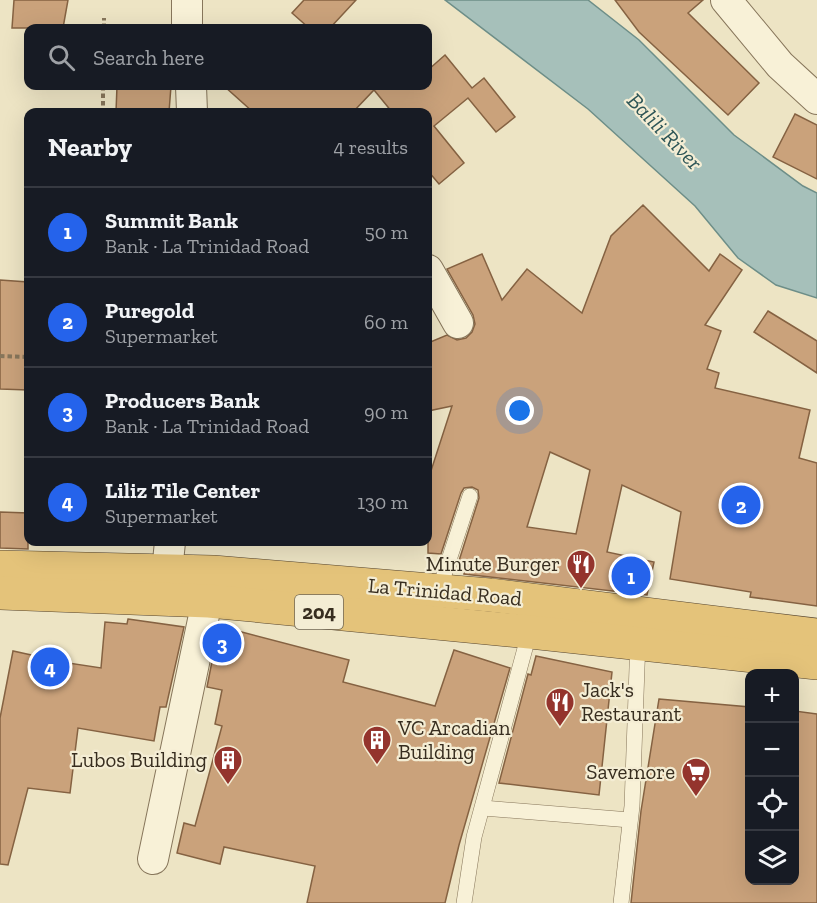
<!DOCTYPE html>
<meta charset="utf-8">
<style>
:root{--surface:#171b24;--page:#242831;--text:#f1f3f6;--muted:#9ea1a6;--line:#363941;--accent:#2563eb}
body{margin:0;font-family:"Zilla Slab",serif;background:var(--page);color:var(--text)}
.controls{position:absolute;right:18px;bottom:18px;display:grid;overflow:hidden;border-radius:12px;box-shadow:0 6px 24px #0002}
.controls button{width:54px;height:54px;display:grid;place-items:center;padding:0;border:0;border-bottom:2px solid var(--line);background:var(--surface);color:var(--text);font:30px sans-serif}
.you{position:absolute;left:520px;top:411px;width:21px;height:21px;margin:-15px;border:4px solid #fff;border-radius:50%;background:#1a73e8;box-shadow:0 0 0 9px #1a73e833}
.badge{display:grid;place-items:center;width:39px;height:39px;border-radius:50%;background:var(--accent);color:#fff;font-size:20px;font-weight:700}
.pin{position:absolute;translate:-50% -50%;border:3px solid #fff;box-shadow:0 2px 6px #0006}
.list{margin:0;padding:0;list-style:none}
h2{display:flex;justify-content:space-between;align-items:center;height:78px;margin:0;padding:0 24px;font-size:26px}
h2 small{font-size:20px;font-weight:400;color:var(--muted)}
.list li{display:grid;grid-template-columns:39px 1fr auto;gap:18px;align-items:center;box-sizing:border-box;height:90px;padding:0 24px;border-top:2px solid var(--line)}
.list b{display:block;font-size:22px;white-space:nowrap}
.list p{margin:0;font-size:20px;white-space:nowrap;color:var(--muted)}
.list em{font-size:20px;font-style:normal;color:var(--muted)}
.icon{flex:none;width:33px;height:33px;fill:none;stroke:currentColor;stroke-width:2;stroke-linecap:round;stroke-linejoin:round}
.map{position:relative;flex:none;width:817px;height:903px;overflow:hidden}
.search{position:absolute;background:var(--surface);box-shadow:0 6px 24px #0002;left:24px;top:24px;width:408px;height:66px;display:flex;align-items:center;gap:15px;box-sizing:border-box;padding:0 21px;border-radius:12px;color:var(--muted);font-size:22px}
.panel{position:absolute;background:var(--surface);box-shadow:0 6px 24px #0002;left:24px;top:108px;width:408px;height:438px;border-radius:12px}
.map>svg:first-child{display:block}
</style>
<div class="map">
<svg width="817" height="903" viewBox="0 0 817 903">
<rect width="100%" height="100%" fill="#ede4c4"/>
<polygon fill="#a6c0ba" stroke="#6d8e88" stroke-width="1.5" points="445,0 588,0 639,40 734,135 803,186 817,193 817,298 776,285 738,258 695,206 588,109"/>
<g fill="#caa27b" stroke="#856242" stroke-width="1.5" fill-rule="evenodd">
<polygon points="14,0 68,0 63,28 12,28"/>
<polygon points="304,0 356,0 330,28 309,28 292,13"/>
<polygon points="615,0 703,0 688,13 759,83 728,115 639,32"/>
<polygon points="445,55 472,88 484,78 515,117 496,132 468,98 434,126 464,163 439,184 428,171 428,112 392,112 374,90 353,112 253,112 224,86 428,86 428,70"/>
<polygon points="117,86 171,86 169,112 116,112"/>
<polygon points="795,114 817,125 817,179 773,157"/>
<path d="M643,205l66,66 11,-17 22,16 -37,55 16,6 -14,38 12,4 -4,15 95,22 -11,48 18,5v143l-67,-9 1,-5 -81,-13 11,-67 -59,-27 -15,67 47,10 -7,33 -183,-21 1,-5 -8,-2 22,-69 -1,-8 -6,-3 -8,1 -3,5 -20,61 -13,-1v-73l24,-74 -24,5v-68l19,-8 10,5 9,-2 6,-6 3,-8 -2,-9 -26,-46 35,-15 20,46 25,-31 55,44 29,-77zM550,452l40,18 -14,64 -49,-7z"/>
<polygon points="0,280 28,282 28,390 0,389"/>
<polygon points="768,311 817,341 817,373 754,332"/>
<polygon points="0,512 28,513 28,549 0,548"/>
<polygon points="128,619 184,627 166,707 160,707 154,741 78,728 70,793 28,788 8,865 0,864 0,718 13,651 36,656 35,658 101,668 105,622 127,624"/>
<polygon points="219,626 349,660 343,682 435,706 454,650 510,668 459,845 445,903 307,903 315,866 224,847 220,864 177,853 184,823 195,826 222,726 215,724 222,690 207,687"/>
<polygon points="536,656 612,672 599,795 499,783 528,674 531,675"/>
<polygon points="659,699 750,707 750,880 795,880 795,711 817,714 817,903 631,903 641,811"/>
</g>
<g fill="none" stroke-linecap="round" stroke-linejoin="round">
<g stroke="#87765b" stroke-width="16">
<g id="service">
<polyline points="438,593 470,496"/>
<polyline points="483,808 630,820"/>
<polyline points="464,903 474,837 530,630"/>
<polyline points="621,903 632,806 638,640"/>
</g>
</g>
<g stroke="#87765b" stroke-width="32">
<g id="minor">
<polyline points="187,0 187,28"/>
<polyline points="726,0 780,65 817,99"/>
<polyline points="191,86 192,112"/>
<polyline points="428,270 458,323"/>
<polyline points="167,571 170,542"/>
<polyline points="153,859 212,577"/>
</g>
</g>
<g stroke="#55442f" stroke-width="34">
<g id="trunk">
<polyline points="0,567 213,572 490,595 817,635"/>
<polyline points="0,593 209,601 530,632 817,663"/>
</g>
</g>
<g stroke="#87765b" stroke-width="4" stroke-dasharray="4.5 3" stroke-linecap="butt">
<polyline points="104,28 104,18"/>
<polyline points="103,86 103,112"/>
<polyline points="0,356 28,357"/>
</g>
<use href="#service" stroke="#f8f1d7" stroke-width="15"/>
<use href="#minor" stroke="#f8f1d7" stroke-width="30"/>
<use href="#trunk" stroke="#e4c37a" stroke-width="33"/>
</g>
<defs>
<g id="restaurant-pin" transform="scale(1.5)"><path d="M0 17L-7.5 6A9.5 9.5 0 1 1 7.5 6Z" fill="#94342d" stroke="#f4edd4"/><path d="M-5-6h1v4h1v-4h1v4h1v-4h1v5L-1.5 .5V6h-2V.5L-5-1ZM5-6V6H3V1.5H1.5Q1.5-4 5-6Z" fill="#fff"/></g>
<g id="building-pin" transform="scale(1.5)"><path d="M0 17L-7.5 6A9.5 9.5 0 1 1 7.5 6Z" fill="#94342d" stroke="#f4edd4"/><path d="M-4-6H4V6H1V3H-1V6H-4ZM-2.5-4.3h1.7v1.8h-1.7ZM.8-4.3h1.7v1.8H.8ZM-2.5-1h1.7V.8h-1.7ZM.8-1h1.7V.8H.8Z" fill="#fff"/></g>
<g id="supermarket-pin" transform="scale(1.5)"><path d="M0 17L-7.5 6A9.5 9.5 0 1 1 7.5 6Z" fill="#94342d" stroke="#f4edd4"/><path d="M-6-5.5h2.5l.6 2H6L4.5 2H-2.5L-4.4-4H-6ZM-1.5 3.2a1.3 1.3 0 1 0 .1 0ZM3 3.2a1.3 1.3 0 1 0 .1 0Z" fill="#fff"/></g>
</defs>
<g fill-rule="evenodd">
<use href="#restaurant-pin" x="581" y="564"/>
<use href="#restaurant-pin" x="560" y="702"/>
<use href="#building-pin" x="377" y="740"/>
<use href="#building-pin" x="228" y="760"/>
<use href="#supermarket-pin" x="696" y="772"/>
</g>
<g text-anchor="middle" stroke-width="4.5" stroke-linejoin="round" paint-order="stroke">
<rect fill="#f4edd4" stroke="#706755" stroke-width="1.5" x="295" y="595" width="48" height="34" rx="4.5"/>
<g font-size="20" font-weight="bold" fill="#372d1f">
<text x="319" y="619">204</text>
</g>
<g font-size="21" fill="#372d1f" stroke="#f4edd4" text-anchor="end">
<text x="560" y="571">Minute Burger</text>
<text x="581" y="697" text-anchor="start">Jack's<tspan x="581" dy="24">Restaurant</tspan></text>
<text x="398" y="735" text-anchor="start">VC Arcadian<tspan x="398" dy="24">Building</tspan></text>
<text x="207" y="767">Lubos Building</text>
<text x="675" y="779">Savemore</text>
</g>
<g font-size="21" fill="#372d1f" stroke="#f4edd4">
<text transform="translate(445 592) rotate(5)" y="7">La Trinidad Road</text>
</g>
<g font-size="22" font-style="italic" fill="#2e5657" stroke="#f4edd4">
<text transform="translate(665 131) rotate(46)" y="8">Balili River</text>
</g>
</g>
</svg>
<div class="controls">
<button>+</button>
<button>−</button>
<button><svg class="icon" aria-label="locate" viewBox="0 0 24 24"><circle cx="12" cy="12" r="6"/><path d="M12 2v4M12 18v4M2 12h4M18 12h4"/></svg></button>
<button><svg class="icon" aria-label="layers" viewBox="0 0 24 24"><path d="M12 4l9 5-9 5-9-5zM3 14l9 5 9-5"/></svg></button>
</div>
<div class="you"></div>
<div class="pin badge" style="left:631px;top:576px">1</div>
<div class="pin badge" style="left:741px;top:505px">2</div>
<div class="pin badge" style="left:222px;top:643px">3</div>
<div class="pin badge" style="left:50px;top:667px">4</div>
<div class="search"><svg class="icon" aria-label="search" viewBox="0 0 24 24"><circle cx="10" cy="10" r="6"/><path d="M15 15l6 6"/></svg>Search here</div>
<section class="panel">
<h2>Nearby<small>4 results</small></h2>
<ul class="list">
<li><span class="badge">1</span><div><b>Summit Bank</b><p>Bank · La Trinidad Road</p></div><em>50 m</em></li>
<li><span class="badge">2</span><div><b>Puregold</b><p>Supermarket</p></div><em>60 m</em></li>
<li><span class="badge">3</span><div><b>Producers Bank</b><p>Bank · La Trinidad Road</p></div><em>90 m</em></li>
<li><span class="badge">4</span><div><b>Liliz Tile Center</b><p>Supermarket</p></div><em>130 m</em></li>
</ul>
</section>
</div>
